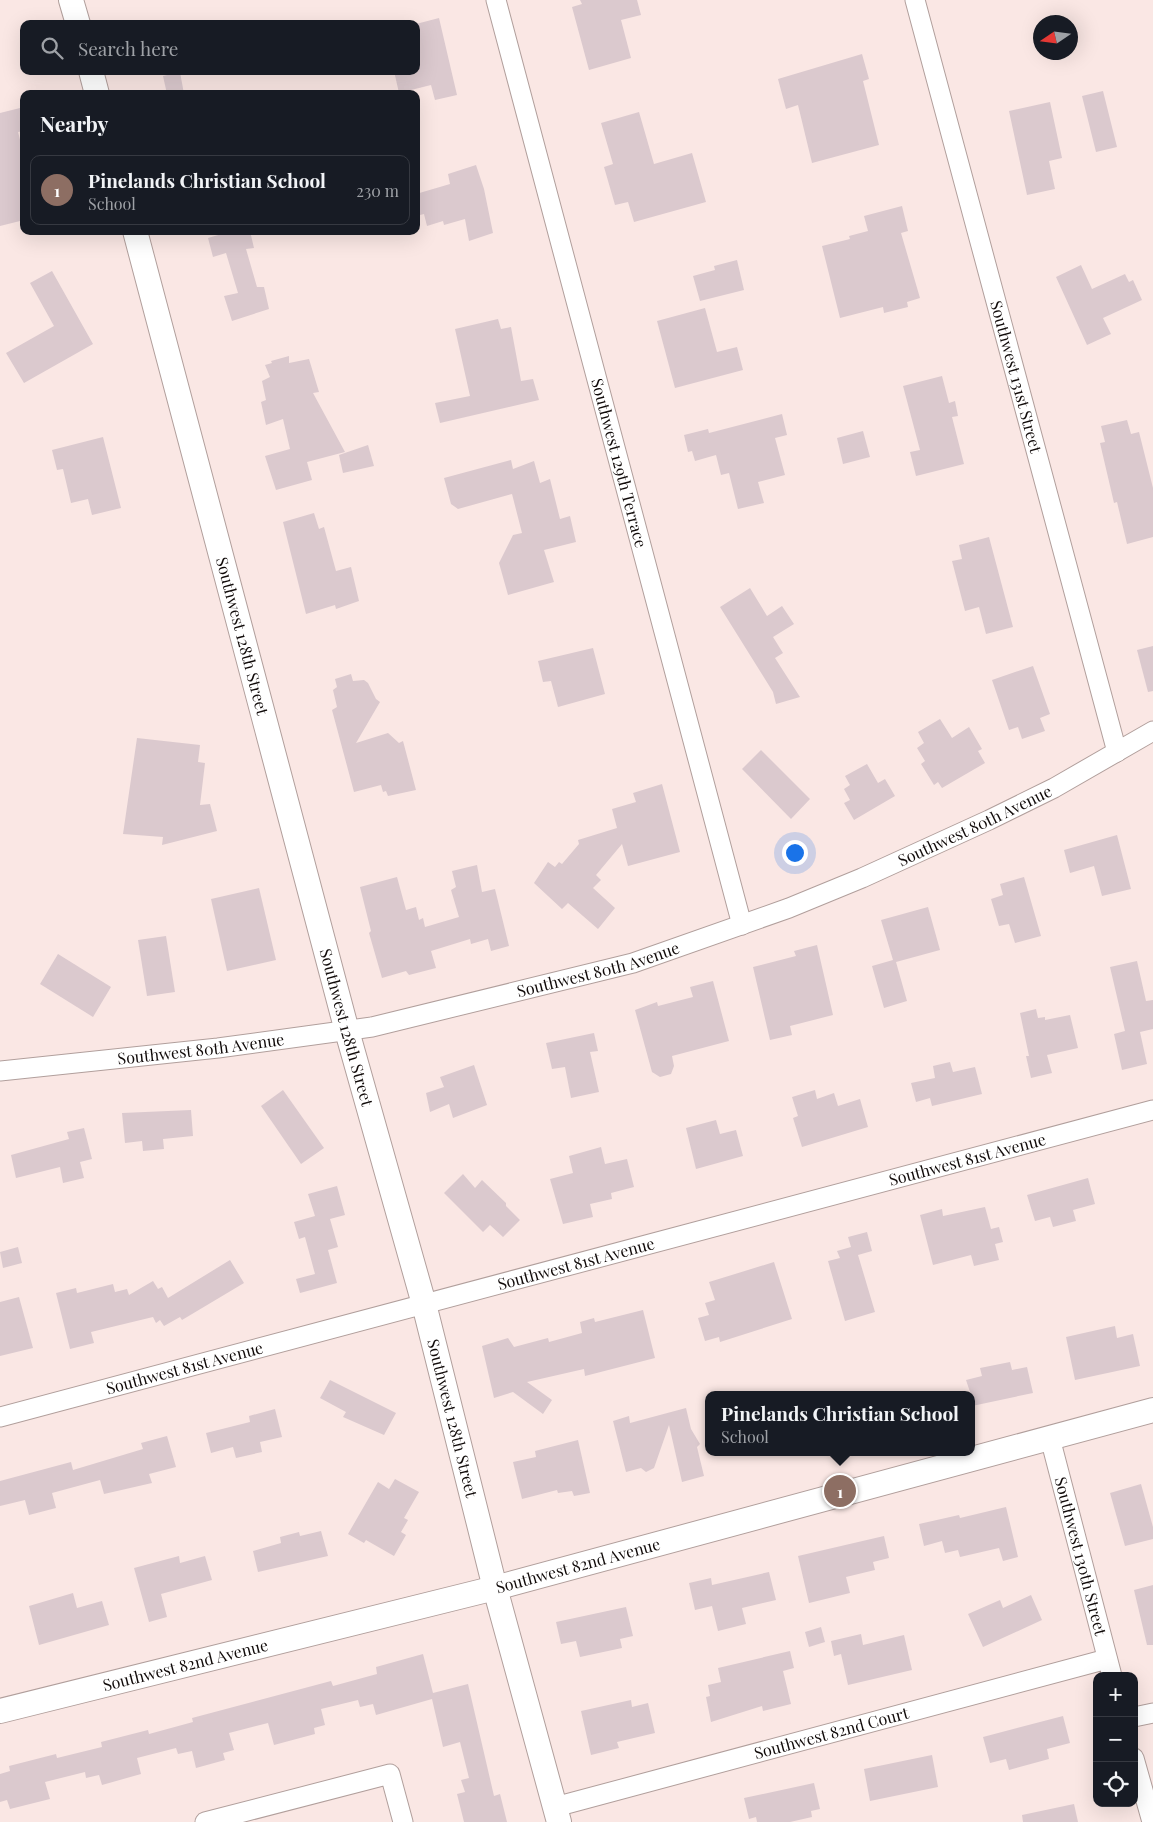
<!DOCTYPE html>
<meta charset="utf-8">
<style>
:root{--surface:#171b24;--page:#242831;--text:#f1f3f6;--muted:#9ea1a6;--line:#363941;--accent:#ea580c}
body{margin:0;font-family:"Playfair Display",serif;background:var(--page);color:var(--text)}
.controls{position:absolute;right:15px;bottom:15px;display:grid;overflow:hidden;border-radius:10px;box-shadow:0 5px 20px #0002}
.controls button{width:45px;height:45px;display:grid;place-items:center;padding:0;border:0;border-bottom:1px solid var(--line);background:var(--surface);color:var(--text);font:25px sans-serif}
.compass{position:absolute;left:1033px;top:15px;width:45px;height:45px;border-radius:50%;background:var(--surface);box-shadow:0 5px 20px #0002;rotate:257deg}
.you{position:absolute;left:794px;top:852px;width:18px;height:18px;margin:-12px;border:4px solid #fff;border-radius:50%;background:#1a73e8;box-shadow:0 0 0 8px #1a73e833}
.badge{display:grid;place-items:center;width:32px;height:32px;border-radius:50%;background:var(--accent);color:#fff;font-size:16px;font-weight:700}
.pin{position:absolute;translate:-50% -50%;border:2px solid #fff;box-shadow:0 1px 5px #0006}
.popup{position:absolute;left:705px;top:1391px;width:270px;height:65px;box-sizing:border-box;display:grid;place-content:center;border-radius:10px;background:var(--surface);filter:drop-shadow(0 1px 4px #0005);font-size:16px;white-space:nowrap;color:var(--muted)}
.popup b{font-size:19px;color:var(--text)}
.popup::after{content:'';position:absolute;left:50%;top:100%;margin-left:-10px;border:10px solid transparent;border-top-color:var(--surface)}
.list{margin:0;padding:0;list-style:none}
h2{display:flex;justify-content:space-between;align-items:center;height:65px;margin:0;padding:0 20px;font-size:21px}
h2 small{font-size:16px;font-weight:400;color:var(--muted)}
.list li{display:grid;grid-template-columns:32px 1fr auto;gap:15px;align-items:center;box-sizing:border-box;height:70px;margin:0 10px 10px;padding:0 10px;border:1px solid var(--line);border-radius:10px}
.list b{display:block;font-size:19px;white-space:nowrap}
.list p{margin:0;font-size:16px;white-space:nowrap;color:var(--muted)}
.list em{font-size:16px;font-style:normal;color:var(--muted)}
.icon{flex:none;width:28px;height:28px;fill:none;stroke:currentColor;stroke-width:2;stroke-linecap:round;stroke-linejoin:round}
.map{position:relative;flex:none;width:1153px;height:1822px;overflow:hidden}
.search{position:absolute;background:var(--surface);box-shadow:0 5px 20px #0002;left:20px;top:20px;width:400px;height:55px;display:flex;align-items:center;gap:12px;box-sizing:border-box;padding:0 18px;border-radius:10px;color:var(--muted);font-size:19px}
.panel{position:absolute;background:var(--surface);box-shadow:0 5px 20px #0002;left:20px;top:90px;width:400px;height:145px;border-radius:10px}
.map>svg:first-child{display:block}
</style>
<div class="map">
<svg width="1153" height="1822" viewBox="0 0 1153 1822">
<rect width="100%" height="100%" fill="#fae7e4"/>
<g fill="#dbc9ce">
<polygon points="580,0 637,0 641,15 621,20 631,58 589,70 572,7 582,4"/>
<polygon points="439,18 457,95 435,100 431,85 399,93 394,71 416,71 416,24"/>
<polygon points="862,54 869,79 863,81 879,145 812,163 798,105 786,109 778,79"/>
<polygon points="180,72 184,94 167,94 163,76"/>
<polygon points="1103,91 1117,147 1096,152 1082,96"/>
<polygon points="1050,102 1062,158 1049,161 1055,189 1027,195 1009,111"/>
<polygon points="20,108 24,123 24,131 18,132 24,155 24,198 20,199 24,220 0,226 0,113"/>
<polygon points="639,112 654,164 692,153 706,202 634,222 628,202 615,205 604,167 613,164 601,123"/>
<polygon points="476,165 484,189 493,233 469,241 465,219 444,225 443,221 427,226 424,214 416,216 416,194 450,184 448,174"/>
<polygon points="902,206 908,231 901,233 920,298 907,302 908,307 884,313 883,307 840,318 822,246 850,239 849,236 868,231 864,216"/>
<polygon points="232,231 250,231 254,248 246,249 257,287 264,287 269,309 232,321 224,296 238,293 226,253 213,257 208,238"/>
<polygon points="737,260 744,290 700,301 693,276 715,270 714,266"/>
<polygon points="1081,265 1092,289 1125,274 1129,282 1133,280 1142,300 1103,318 1111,334 1087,345 1056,277"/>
<polygon points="52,271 93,344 24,383 6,353 54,326 30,283"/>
<polygon points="705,308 717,352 737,347 743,370 675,388 657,321"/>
<polygon points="498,319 501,329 511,327 521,381 533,379 539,400 440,423 435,403 470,396 455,329"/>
<polygon points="289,356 289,363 309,359 319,392 313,393 345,452 307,462 312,480 276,490 265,456 290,449 283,419 266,425 261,402 266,400 262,381 270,377 265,365 272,363 271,361"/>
<polygon points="942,376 949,403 955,401 958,416 952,417 964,464 916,476 910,452 920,450 903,386"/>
<polygon points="782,414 787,435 775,438 785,475 758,482 764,503 738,509 729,473 721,475 716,455 695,461 692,451 688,452 684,435 708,429 709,433"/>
<polygon points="1127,420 1131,434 1139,432 1153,488 1153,537 1127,544 1117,502 1114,503 1100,443 1105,442 1101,426"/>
<polygon points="863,431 870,457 843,464 837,438"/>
<polygon points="103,437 121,508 92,515 88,499 71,503 63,469 57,470 52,450"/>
<polygon points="368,445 374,466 343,473 339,455"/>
<polygon points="511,460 513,469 534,461 540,483 550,479 560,519 570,516 576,542 544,550 554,582 508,595 499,563 513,535 522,533 512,494 458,509 451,504 444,478"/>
<polygon points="314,513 319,529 324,527 336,571 351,567 359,601 336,609 335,605 306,614 283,522"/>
<polygon points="989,537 1013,627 986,634 979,607 965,611 952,561 962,559 959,545"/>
<polygon points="750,588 767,616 782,606 794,624 773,637 783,653 775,658 800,697 776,704 773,692 720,607"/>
<polygon points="1153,646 1153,691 1148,692 1137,650"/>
<polygon points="593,648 605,694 558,707 551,681 543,682 538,661"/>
<polygon points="1033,666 1050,714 1040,718 1045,731 1022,739 1018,727 1009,730 992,680"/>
<polygon points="351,674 353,681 364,680 368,683 376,699 380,702 356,743 388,733 399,743 403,741 416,790 388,796 386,791 383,792 381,785 354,792 332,710 337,707 333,690 337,687 335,679"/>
<polygon points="940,719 952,738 969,727 982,749 978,751 985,763 942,788 938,782 934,785 921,764 925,761 917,748 924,743 918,732"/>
<polygon points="137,738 200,745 198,762 205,763 200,805 210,804 217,831 162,845 163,837 123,834"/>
<polygon points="761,750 810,799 791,819 742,769"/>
<polygon points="867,764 878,783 885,779 895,796 854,820 844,803 850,800 844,789 850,785 845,776"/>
<polygon points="662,784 680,852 628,866 622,844 596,875 601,880 593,888 615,908 598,929 568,903 562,909 534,883 548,862 555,867 559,862 562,864 579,844 578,840 617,828 612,809 636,802 633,793"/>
<polygon points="1117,835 1131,889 1102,896 1094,866 1070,873 1064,850"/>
<polygon points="477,865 482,892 495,889 509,946 491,951 488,939 471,944 470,939 431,951 436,968 409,975 406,971 382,978 369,933 371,931 360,887 397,877 406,910 416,907 419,920 423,918 425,927 459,917 451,890 456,887 452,871"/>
<polygon points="1024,877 1041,936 1015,943 1009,924 999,926 991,899 1003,895 1000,884"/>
<polygon points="259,888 276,960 227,971 211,899"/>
<polygon points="928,907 940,950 896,962 907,1001 884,1008 872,966 893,960 881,920"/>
<polygon points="166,936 175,992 147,996 138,940"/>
<polygon points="817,945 833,1015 790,1026 792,1035 770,1040 753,967 796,956 794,951"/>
<polygon points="58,954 111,987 93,1017 40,984"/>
<polygon points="1137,961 1146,1001 1153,1000 1153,1029 1140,1032 1147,1064 1122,1070 1114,1034 1125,1031 1110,967"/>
<polygon points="713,981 729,1041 672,1056 674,1066 671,1074 660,1077 652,1072 635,1010 657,1002 658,1006 693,997 690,987"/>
<polygon points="1036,1009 1038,1018 1045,1017 1045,1020 1070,1015 1078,1048 1047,1055 1052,1073 1031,1078 1026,1056 1029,1056 1020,1013"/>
<polygon points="594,1033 598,1051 590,1052 599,1092 571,1098 565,1067 552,1069 546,1043"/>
<polygon points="950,1062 953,1072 975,1067 982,1094 932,1106 930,1098 916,1102 911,1083 935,1078 933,1066"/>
<polygon points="474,1065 487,1105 453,1118 449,1104 430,1112 426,1093 444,1087 440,1077"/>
<polygon points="283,1090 324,1148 301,1164 261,1106"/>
<polygon points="815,1090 817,1099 834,1093 838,1106 860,1099 868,1127 802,1147 793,1118 798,1116 792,1097"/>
<polygon points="191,1110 193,1136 163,1139 164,1149 143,1151 142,1141 125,1143 122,1113"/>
<polygon points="716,1120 720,1134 736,1130 743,1156 696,1169 686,1128"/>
<polygon points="84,1128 92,1159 80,1162 84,1178 63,1183 60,1167 16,1178 11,1155 69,1139 67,1132"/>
<polygon points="601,1147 605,1164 627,1159 634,1187 611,1193 612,1199 590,1204 593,1217 563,1224 550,1179 573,1173 569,1156"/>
<polygon points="463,1174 475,1188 482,1180 506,1203 506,1206 520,1220 503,1237 490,1225 483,1232 444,1193"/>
<polygon points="1088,1178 1095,1204 1073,1210 1076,1221 1053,1227 1050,1217 1035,1221 1027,1195"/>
<polygon points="337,1186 345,1215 330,1219 338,1247 328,1250 337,1283 300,1293 296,1279 315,1274 305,1237 299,1239 294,1222 315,1216 308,1194"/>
<polygon points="985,1207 991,1229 999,1227 1003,1242 995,1244 999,1260 974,1266 971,1255 933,1265 920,1215 942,1209 943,1216"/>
<polygon points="867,1232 872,1251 858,1255 875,1312 845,1321 828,1261 840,1258 837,1251 851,1247 848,1237"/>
<polygon points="18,1247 22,1263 3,1268 0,1252"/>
<polygon points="230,1260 244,1283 182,1320 180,1317 164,1326 160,1320 156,1323 153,1317 91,1332 94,1343 70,1349 56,1293 76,1288 77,1293 113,1284 115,1292 127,1289 129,1295 153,1281 158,1289 162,1287 168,1298"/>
<polygon points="774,1262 792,1319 720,1342 719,1337 705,1341 698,1318 709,1315 705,1303 715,1300 709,1282"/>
<polygon points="19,1297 33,1348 0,1356 0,1302"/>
<polygon points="643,1310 655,1358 585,1376 584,1369 527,1382 552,1400 543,1414 513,1392 494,1398 482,1346 508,1338 514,1347 548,1338 549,1342 582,1333 580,1322 594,1318 595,1322"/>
<polygon points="1115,1326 1117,1338 1133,1334 1140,1366 1075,1380 1066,1337"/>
<polygon points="1010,1362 1012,1370 1027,1367 1033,1393 972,1406 971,1395 966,1380 982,1376 980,1368"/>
<polygon points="330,1380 396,1413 384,1435 343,1417 346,1412 320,1398"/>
<polygon points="686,1408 691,1429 700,1444 697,1447 704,1476 682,1482 669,1425 654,1468 646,1472 641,1468 626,1472 613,1421 629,1416 630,1423"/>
<polygon points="275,1409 282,1437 260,1442 262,1452 236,1458 233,1447 211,1453 206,1433 250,1422 249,1416"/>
<polygon points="167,1436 176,1467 149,1474 152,1483 104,1494 100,1480 52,1493 56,1508 29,1515 25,1500 0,1506 0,1481 71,1462 73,1470 143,1449 141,1443"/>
<polygon points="578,1440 590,1493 574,1496 572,1491 558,1493 557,1490 522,1499 513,1462 536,1457 535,1451"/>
<polygon points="395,1479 419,1492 404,1518 408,1520 401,1532 406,1535 394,1556 366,1540 364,1543 348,1534 378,1482 389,1489"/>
<polygon points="1141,1484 1153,1527 1153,1539 1125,1546 1110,1493"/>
<polygon points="1006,1507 1018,1557 1003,1561 999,1548 960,1557 958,1550 945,1553 942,1541 924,1546 919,1524 959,1515 960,1518"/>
<polygon points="321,1531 328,1556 258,1572 253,1551 281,1543 280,1537 299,1532 300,1536"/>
<polygon points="884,1536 889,1558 873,1562 875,1570 846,1577 850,1593 809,1603 798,1556"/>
<polygon points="179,1556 180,1563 205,1556 212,1580 161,1594 167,1617 149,1622 134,1568"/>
<polygon points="769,1572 776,1600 742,1608 746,1624 718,1631 712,1606 695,1610 689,1583 711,1578 712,1585"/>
<polygon points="1153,1585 1153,1645 1147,1645 1134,1590"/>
<polygon points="73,1593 77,1608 102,1601 109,1625 39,1645 29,1606"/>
<polygon points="1031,1595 1042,1620 983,1647 968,1614 1000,1600 1003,1608"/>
<polygon points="626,1607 633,1636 620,1639 622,1648 580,1657 576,1641 561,1644 556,1622"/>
<polygon points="821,1627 825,1642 809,1647 805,1632"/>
<polygon points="861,1634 863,1645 904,1635 912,1670 848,1685 841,1654 834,1656 831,1641"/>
<polygon points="790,1651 794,1668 783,1671 791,1704 763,1711 762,1706 711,1722 706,1697 710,1696 708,1685 721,1682 718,1668"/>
<polygon points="423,1654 433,1693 468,1684 494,1796 500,1794 507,1822 464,1822 457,1794 465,1792 461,1780 469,1778 460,1742 443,1747 432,1699 376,1715 373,1704 360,1707 358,1700 321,1709 325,1725 314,1728 315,1734 274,1745 268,1723 229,1733 234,1750 223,1753 225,1760 196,1768 192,1751 178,1754 176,1748 137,1758 141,1774 102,1785 99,1775 86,1778 85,1772 45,1782 50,1799 10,1809 7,1800 0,1802 0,1774 10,1771 9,1766 56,1754 57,1758 102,1747 101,1742 148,1730 149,1734 193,1722 192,1718 331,1681 333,1686 377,1674 376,1667"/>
<polygon points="631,1700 632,1707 648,1703 655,1733 617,1742 619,1748 591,1755 581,1711"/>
<polygon points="1063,1716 1070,1743 1047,1749 1049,1759 1009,1770 1006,1759 990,1763 983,1737"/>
<polygon points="932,1755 938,1787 870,1801 864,1769"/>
<polygon points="814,1783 820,1809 811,1811 812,1817 790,1822 757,1822 756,1817 749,1819 744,1798"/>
<polygon points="1074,1804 1078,1822 1023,1822 1022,1815"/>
</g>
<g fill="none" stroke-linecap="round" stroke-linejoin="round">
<g stroke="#b19f9c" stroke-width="21">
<g id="minor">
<path id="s1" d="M496,0l246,925"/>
<path id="s2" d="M915,0l202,752"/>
<path id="s3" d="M0,1071l218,-23 154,-21 261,-64 156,-55 73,-30 127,-58 65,-32 99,-57"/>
<path id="s4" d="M0,1417l1153,-307"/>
<path id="s5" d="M1050,1438l62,238"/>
<polyline points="1134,1717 1153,1713"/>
<polyline points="1134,1758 1152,1822"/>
<path id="s6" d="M555,1807l552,-148"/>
<polyline points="205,1822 390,1774 403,1822"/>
</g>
</g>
<g stroke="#b19f9c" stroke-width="26">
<g id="tertiary">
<polyline points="71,0 78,24"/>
<polyline points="91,71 97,94"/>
<path id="s7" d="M135,231l212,800 77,273 71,284 64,234"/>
<path id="s8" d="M0,1711l495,-123 658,-178"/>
</g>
</g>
<use href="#minor" stroke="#fff" stroke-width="19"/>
<use href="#tertiary" stroke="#fff" stroke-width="24"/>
</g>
<g text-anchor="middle" stroke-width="4" stroke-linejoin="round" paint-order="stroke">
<g font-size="16" fill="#100a09" stroke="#fff">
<text dy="6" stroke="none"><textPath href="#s2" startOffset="390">Southwest 131st Street</textPath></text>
<text dy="6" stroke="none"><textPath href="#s1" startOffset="479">Southwest 129th Terrace</textPath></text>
<text dy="6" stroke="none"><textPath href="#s7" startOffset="419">Southwest 128th Street</textPath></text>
<text dy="6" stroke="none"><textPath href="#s3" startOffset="1012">Southwest 80th Avenue</textPath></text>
<text dy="6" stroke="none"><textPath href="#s3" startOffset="608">Southwest 80th Avenue</textPath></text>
<text dy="6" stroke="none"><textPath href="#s7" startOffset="824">Southwest 128th Street</textPath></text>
<text dy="6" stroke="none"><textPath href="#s3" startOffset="202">Southwest 80th Avenue</textPath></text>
<text dy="6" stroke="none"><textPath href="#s4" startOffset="1001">Southwest 81st Avenue</textPath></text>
<text dy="6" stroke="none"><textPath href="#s4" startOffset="596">Southwest 81st Avenue</textPath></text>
<text dy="6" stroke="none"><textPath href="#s4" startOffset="191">Southwest 81st Avenue</textPath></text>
<text dy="6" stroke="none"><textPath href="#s7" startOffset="1229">Southwest 128th Street</textPath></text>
<text dy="6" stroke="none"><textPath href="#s5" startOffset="122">Southwest 130th Street</textPath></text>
<text dy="6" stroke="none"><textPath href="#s8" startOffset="596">Southwest 82nd Avenue</textPath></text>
<text dy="6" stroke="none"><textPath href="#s8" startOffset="191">Southwest 82nd Avenue</textPath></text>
<text dy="6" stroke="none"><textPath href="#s6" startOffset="286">Southwest 82nd Court</textPath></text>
</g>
</g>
</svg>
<div class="controls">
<button>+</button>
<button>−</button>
<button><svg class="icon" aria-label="locate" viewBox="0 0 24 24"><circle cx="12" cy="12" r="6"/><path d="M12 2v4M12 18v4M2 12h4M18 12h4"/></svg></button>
</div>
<svg class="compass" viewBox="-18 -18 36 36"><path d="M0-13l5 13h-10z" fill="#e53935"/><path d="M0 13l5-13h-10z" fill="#9ea1a6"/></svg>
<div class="you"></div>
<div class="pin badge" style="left:840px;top:1491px;background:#8d6e63">1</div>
<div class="popup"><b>Pinelands Christian School</b>School</div>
<div class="search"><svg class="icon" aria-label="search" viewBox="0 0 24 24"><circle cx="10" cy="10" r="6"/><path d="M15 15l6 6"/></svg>Search here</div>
<section class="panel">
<h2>Nearby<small></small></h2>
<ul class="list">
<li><span class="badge" style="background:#8d6e63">1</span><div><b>Pinelands Christian School</b><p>School</p></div><em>230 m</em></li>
</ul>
</section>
</div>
